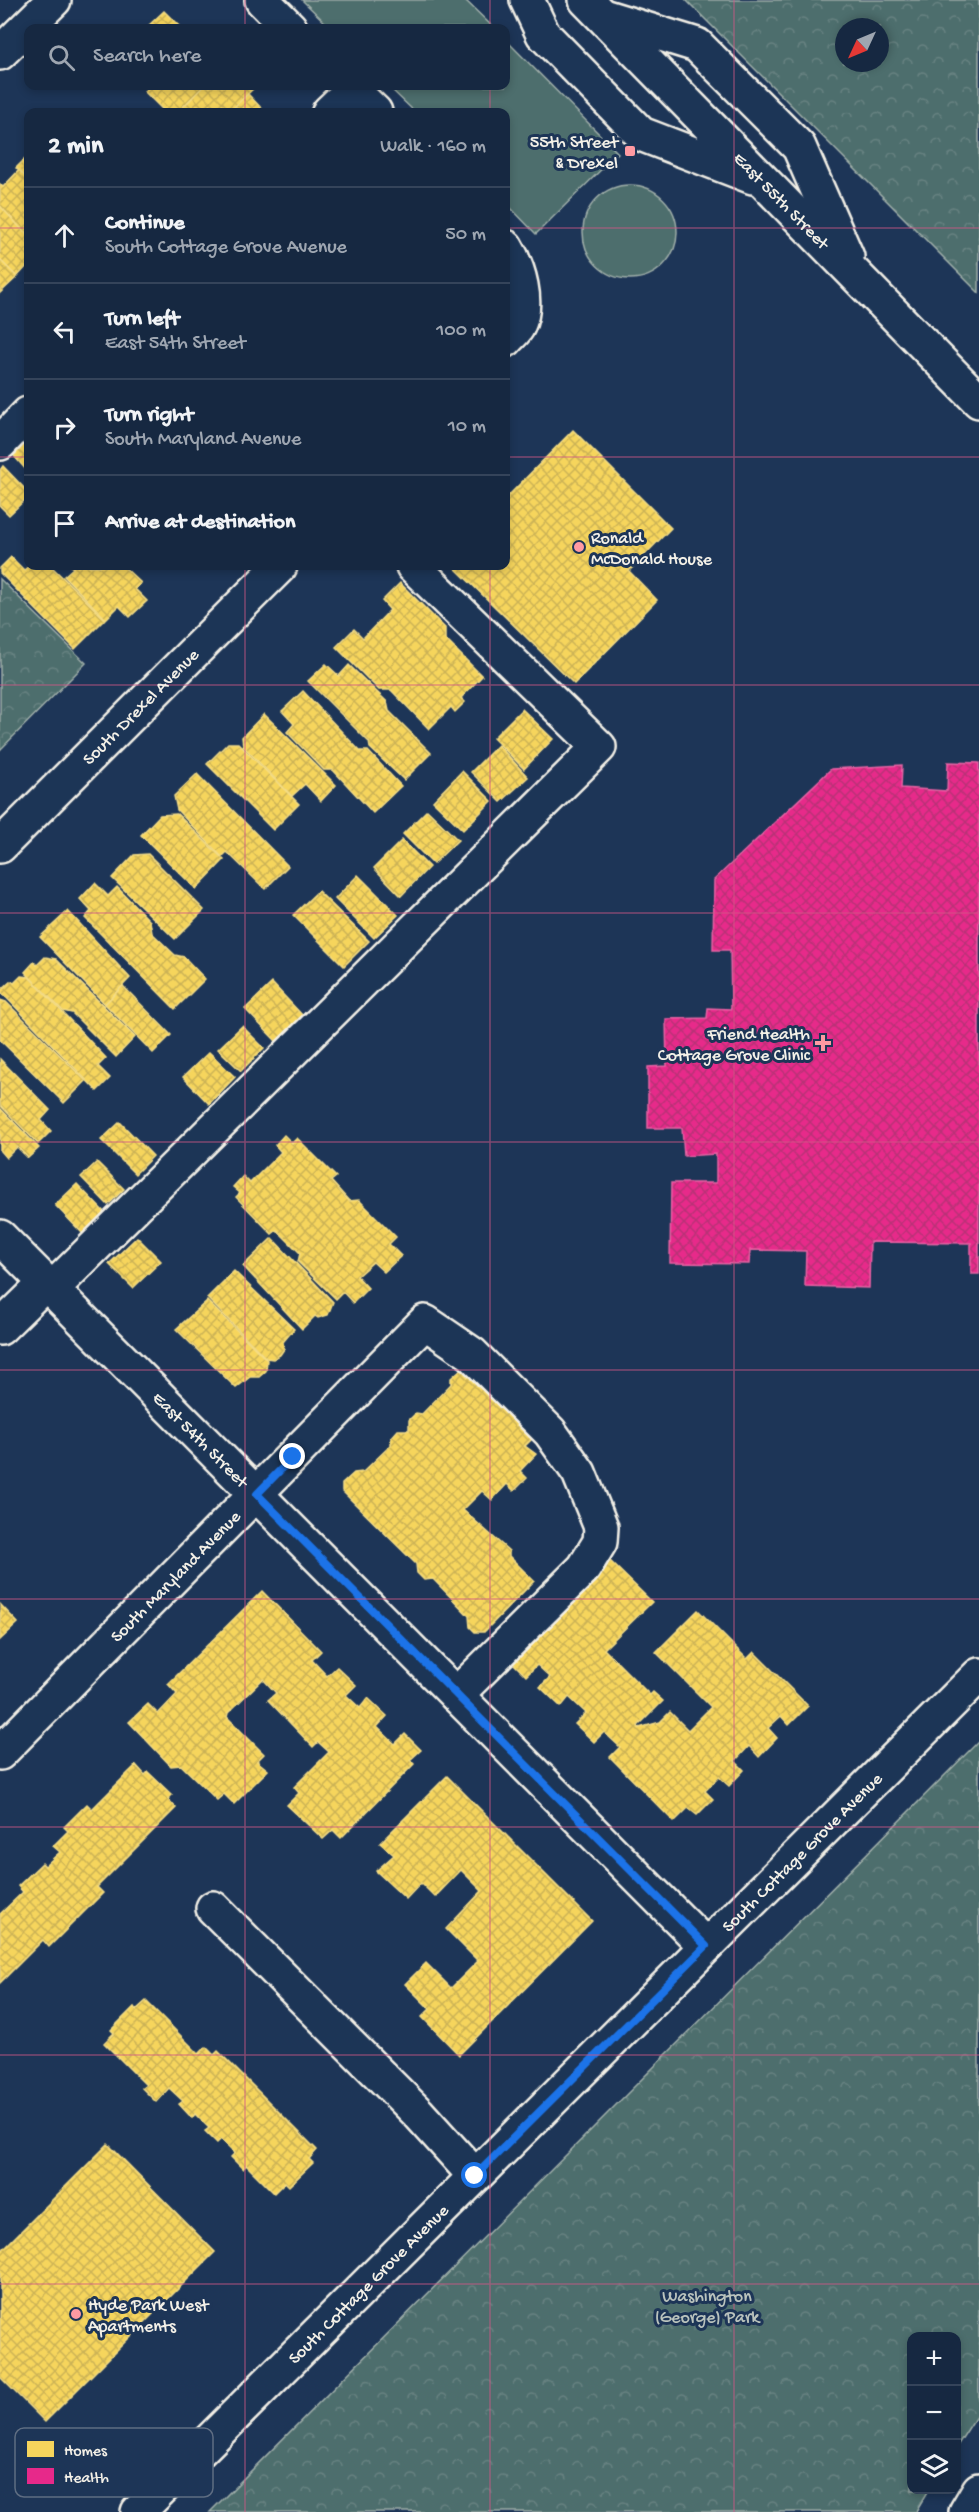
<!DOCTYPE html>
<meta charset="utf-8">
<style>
:root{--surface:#162841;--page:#23344c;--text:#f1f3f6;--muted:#9ea6b1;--line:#35445a}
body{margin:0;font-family:"Gochi Hand",sans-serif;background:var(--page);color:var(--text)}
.controls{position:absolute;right:18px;bottom:18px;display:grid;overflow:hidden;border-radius:12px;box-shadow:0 3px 9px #0003}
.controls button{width:54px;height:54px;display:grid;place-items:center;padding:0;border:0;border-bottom:2px solid var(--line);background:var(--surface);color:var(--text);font:30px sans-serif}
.compass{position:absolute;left:835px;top:18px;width:54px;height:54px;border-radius:50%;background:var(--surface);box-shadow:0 3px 9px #0003;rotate:226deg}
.stop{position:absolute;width:18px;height:18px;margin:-14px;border:4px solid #1a73e8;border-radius:50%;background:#fff}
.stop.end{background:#1a73e8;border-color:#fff;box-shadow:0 2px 6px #0008}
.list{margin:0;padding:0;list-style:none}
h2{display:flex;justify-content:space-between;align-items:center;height:78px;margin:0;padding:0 24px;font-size:26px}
h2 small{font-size:20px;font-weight:400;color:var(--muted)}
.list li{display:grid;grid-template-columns:39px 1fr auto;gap:18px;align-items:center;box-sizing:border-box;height:96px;padding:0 24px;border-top:2px solid var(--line)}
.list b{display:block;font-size:22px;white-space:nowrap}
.list p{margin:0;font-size:20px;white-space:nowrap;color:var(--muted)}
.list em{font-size:20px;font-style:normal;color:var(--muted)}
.icon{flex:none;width:33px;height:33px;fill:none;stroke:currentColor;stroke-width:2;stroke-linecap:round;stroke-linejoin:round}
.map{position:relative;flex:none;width:979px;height:2512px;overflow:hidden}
.search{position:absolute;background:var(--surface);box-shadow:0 3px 9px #0003;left:24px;top:24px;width:486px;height:66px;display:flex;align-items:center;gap:15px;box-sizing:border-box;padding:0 21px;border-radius:12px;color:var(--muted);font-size:22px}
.panel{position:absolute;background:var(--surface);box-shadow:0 3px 9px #0003;left:24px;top:108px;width:486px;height:462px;border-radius:12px}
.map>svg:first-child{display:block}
</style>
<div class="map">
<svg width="979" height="2512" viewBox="0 0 979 2512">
<defs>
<pattern id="park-crowns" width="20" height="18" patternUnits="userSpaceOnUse" patternTransform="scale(1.5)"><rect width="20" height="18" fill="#4e6e6d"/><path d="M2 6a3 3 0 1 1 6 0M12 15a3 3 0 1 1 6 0" fill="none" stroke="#688382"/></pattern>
<pattern id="homes-cross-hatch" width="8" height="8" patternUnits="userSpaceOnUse" patternTransform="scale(1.5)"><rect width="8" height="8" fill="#f6d55c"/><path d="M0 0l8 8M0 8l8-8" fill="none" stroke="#cbb256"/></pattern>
<pattern id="health-cross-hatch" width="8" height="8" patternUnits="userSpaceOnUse" patternTransform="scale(1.5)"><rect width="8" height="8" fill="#e7298a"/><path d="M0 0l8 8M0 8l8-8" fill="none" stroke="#b83276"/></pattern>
</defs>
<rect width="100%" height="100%" fill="#1d3557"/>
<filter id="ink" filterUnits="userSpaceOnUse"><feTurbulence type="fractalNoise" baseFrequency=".0167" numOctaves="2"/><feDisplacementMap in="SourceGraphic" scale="12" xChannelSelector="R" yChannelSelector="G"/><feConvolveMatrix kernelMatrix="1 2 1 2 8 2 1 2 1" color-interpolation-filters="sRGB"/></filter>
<g filter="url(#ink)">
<g fill="#4e6e6d" stroke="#a1b0aa" stroke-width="1.5">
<polygon points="302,0 465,0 494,28 331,28"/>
<polygon points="506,40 618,153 536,234 506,203 506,112 415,112 388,86 506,86"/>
<circle cx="630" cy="232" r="47"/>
</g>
<g fill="url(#park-crowns)" stroke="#a1b0aa" stroke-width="1.5" fill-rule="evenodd">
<path d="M686,0h293v293zM844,27h36v36h-36z"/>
<polygon points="0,579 86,663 0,750"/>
<polygon points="979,1741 979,2412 957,2446 956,2336 912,2336 912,2490 929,2490 916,2512 210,2512"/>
</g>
<g fill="url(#homes-cross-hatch)" stroke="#f5dd86" stroke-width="1.5">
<polygon points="164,11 181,28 146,28"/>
<polygon points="150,86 204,86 178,112 165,112 144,91"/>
<polygon points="204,86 248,86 253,89 229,112 178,112"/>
<polygon points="248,94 265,112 229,112"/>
<polygon points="27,157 28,158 28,180 16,168"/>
<polygon points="19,170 28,180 28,236 0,206 0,184 3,187"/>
<polygon points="0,206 28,236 28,265 17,277 0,260"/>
<polygon points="0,260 17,277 0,293"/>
<polygon points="573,430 671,528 629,571 657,600 574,684 453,566 506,566 506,498"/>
<polygon points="28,441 28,472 14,456"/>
<polygon points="3,466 28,492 28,497 9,515 0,506 0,470"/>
<polygon points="11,557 24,570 29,566 51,566 105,619 75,649 0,573 0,568"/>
<polygon points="71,566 123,566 141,583 135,589 147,601 130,617 119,606 106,619 64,576 73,568"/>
<polygon points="400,583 445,628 445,639 482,676 461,698 465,702 455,712 451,707 429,729 391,690 379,690 336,647 354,629 363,638 390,610 382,601"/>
<polygon points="326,664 339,676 349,665 387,702 389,711 431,753 404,780 370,748 369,742 308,681"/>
<polygon points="303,691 360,751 368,751 401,786 373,813 333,770 324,770 287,732 294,724 282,711"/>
<polygon points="522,709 553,739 524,769 493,738"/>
<polygon points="264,714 336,785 321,801 305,784 292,796 243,746 242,737"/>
<polygon points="228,743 238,743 299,804 273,830 207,764"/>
<polygon points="498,745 528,777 501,802 471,772"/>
<polygon points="462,771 492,801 463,830 433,801"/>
<polygon points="197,774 288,866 265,889 227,852 222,857 177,810 174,796"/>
<polygon points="427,810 458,840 433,864 403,834"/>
<polygon points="177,814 224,860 196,889 141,835 160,815"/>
<polygon points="402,840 429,867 401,896 374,868"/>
<polygon points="148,854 204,910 175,939 112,878 134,855"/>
<polygon points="358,875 398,915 374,938 335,899"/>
<polygon points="95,883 108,896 117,887 150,921 152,933 175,955 184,957 205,979 175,1009 85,918 91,911 80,899"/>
<polygon points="318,891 369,941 344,966 293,915"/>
<polygon points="68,911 130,978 105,1004 40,937"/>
<polygon points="45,957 56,959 135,1037 116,1057 72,1013 63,1011 25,972 34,962 37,965"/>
<polygon points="21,976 29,977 106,1058 98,1066 110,1078 97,1091 0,991 11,981 14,983"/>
<polygon points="272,983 303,1016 276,1041 245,1009"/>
<polygon points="123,986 171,1035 153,1053 105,1004"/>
<polygon points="0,1000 6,1002 86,1081 64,1103 0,1040"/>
<polygon points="242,1026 264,1048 241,1071 218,1049"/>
<polygon points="209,1052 235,1077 209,1104 183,1077"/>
<polygon points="0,1059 50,1110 41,1120 51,1131 38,1144 0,1105"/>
<polygon points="0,1108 39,1148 28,1158 17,1147 6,1158 0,1151"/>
<polygon points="120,1122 153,1156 135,1174 101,1140"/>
<polygon points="284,1135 292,1143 297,1138 336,1177 331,1181 349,1201 359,1200 396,1237 389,1244 401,1256 384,1272 373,1262 357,1276 368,1288 353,1303 343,1292 336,1299 298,1262 300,1253 277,1230 272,1234 236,1197 240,1193 233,1187 243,1176 250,1183 281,1152 275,1145"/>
<polygon points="97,1162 124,1189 108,1205 81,1177"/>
<polygon points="77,1184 106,1214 84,1235 55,1205"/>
<polygon points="137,1237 161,1261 133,1288 109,1264"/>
<polygon points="272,1238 333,1302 328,1315 318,1318 315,1316 302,1329 243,1266"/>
<polygon points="234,1271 294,1329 283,1342 284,1349 280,1355 273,1359 266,1358 207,1298"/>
<polygon points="207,1301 267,1360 266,1371 259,1377 250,1377 236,1388 176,1329"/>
<polygon points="460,1370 472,1370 497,1396 497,1404 509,1416 515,1415 536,1435 525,1446 536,1454 520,1471 527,1478 514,1491 507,1484 492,1500 482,1491 463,1510 509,1551 509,1556 534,1581 484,1632 475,1632 470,1627 469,1616 433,1579 424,1580 417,1573 416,1564 342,1491 342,1484 354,1473 363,1472 391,1445 391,1438 398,1430 409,1430 409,1420 416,1413 422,1414 451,1384 451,1378"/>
<polygon points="607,1558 652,1602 604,1649 650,1695 653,1692 663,1701 638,1726 639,1728 660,1722 670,1712 688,1730 711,1707 656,1652 698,1610 747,1659 754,1652 808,1706 789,1725 781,1716 768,1728 777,1738 759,1757 749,1746 735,1761 744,1770 729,1786 719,1777 705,1791 713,1799 697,1815 688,1808 674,1822 610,1757 620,1747 604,1732 594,1742 575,1724 586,1713 569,1697 561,1707 540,1687 550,1677 537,1665 526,1676 507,1657"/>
<polygon points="262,1591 321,1651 312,1660 327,1676 337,1667 356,1685 346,1695 360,1708 368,1698 387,1716 377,1727 395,1744 405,1734 421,1750 410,1760 414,1764 341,1838 333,1830 323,1839 287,1805 299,1793 294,1787 329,1752 318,1742 313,1747 268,1700 276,1693 263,1679 228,1713 227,1717 264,1754 257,1761 268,1770 234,1804 224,1794 217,1800 181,1765 171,1766 129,1722 148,1704 158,1714 177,1694 168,1684"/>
<polygon points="0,1604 18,1623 0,1640"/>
<polygon points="136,1765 145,1775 148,1772 172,1795 168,1799 176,1808 97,1887 103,1893 49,1947 43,1940 0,1983 0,1914 23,1892 18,1886 42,1863 45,1866 60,1852 53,1846 68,1831 64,1827 87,1804 92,1809"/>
<polygon points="447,1776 592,1921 459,2055 422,2017 430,2009 405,1984 426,1963 451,1988 478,1961 446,1929 482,1891 461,1870 435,1897 421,1883 406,1899 376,1871 394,1855 380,1843"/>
<polygon points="146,2001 199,2054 206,2047 214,2055 218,2051 317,2150 309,2159 313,2163 289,2186 285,2182 274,2193 246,2165 243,2169 231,2157 235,2153 221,2139 217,2143 205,2131 209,2128 195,2114 192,2118 179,2104 183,2101 169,2088 156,2102 142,2088 146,2085 104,2043 114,2033 111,2030 134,2007 136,2010"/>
<polygon points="108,2144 215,2252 45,2422 0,2377 0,2252"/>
</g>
<polygon fill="url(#health-cross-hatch)" stroke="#eb65a6" stroke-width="1.5" points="948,762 979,763 979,1274 971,1274 971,1243 870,1242 869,1288 805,1286 806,1251 750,1250 749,1264 670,1263 671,1183 716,1183 716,1154 684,1156 682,1128 648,1128 648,1067 667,1066 666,1019 707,1018 708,1008 731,1009 730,950 713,950 714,880 831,769 902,765 901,788 947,791"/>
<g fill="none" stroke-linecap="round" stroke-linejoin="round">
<g stroke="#f4f1e8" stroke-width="38">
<g id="minor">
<polyline points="262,0 290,28"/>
<polyline points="527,0 543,34 641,134 753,177"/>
<path id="s1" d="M586,0l393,401"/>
<polyline points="606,17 697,45 799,147 847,257"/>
<polyline points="0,53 54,0"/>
<polyline points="348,86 375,112"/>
<polyline points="329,112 352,90"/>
<path d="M506,247c13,21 23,55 12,79 -2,5 -9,10 -12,14"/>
<polyline points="0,443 28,414"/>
<path id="s2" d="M0,846l280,-280"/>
<path id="s3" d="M0,1237l706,709"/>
<polyline points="52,1289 599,747 413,566"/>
<polyline points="0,1328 46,1283"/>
<path id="s4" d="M0,1753l425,-431 47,32 78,78 29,41 22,54 -1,15 -16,26 -128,127"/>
<polyline points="213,1908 419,2114 475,2176"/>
<polyline points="966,2512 979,2490"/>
</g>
</g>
<g stroke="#f4f1e8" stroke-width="38">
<g id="major">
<path id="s5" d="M138,2512l841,-837"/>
</g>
</g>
<use href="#minor" stroke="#1d3557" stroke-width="33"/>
<use href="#major" stroke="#1d3557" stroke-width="33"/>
</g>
</g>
<g fill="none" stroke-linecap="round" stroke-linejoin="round" filter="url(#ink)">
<polyline stroke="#1a73e8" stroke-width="8" points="293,1457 257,1494 706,1946 475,2176"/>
</g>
<path fill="none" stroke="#d15985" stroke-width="1.5" stroke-opacity="0.55" d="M245,0v28M490,0v28M734,0v2512M245,86v26M490,86v26M0,228h28M506,228h473M0,457h28M506,457h473M245,566v1946M490,566v1946M0,685h979M0,913h979M0,1142h979M0,1370h979M0,1599h979M0,1827h979M0,2055h979M0,2284h979"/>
<g fill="#ff9aa2" stroke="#1d3557" stroke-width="2">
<rect x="624" y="145" width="12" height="12" rx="3"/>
<circle cx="579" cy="547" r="6"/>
<path d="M820 1034h6v6h6v6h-6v6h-6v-6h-6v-6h6z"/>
<circle cx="76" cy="2314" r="6"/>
</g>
<g text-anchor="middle" stroke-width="6" stroke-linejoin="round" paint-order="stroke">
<g font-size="18" fill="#f4f1e8" stroke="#1d3557" text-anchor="end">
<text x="618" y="147">55th Street<tspan x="618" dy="21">&amp; Drexel</tspan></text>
<text x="591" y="543" text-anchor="start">Ronald<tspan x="591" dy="21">McDonald House</tspan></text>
<text x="810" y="1039">Friend Health<tspan x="810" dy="21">Cottage Grove Clinic</tspan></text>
<text x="88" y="2310" text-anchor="start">Hyde Park West<tspan x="88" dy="21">Apartments</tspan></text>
</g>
<g font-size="18" fill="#f4f1e8" stroke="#1d3557">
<text dy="6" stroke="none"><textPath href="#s1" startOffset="280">East 55th Street</textPath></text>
<text dy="6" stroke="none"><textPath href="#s2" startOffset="198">South Drexel Avenue</textPath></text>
<text dy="6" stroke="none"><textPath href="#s3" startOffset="285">East 54th Street</textPath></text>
<text dy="6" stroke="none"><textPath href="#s4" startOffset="249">South Maryland Avenue</textPath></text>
<text dy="6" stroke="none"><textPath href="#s5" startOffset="936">South Cottage Grove Avenue</textPath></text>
<text dy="6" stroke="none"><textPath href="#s5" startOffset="324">South Cottage Grove Avenue</textPath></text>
</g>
<g font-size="18" fill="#bac3bd" stroke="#1d3557">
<text x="707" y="2301">Washington<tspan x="707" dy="21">(George) Park</tspan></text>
</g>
</g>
<rect x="15" y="2428" width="198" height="69" rx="9" fill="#1d3557" stroke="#5e6d82" stroke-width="1.5"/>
<rect x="27" y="2441" width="27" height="16" fill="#f6d55c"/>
<rect x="27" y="2468" width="27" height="16" fill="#e7298a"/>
<g font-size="16" fill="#f4f1e8">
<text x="64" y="2455">Homes</text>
<text x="64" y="2482">Health</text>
</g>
</svg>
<div class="controls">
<button>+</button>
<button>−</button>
<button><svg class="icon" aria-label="layers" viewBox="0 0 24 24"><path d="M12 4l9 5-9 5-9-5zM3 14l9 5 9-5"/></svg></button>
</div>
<svg class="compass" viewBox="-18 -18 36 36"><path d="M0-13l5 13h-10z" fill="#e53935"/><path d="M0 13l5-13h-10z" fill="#9ea6b1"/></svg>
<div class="stop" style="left:475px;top:2176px"></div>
<div class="stop end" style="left:293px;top:1457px"></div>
<div class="search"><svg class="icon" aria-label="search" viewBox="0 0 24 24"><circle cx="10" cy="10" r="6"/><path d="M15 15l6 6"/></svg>Search here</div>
<section class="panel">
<h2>2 min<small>Walk · 160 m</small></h2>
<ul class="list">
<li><svg class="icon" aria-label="ahead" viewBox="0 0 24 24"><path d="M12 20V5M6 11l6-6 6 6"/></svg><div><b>Continue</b><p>South Cottage Grove Avenue</p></div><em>50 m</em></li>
<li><svg class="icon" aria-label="left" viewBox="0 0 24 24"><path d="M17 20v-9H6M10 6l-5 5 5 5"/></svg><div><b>Turn left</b><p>East 54th Street</p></div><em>100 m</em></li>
<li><svg class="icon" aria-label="right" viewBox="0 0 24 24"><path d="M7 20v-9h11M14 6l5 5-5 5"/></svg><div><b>Turn right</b><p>South Maryland Avenue</p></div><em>10 m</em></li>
<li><svg class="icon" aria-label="arrive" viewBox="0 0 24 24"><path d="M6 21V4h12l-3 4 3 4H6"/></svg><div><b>Arrive at destination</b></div></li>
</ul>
</section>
</div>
